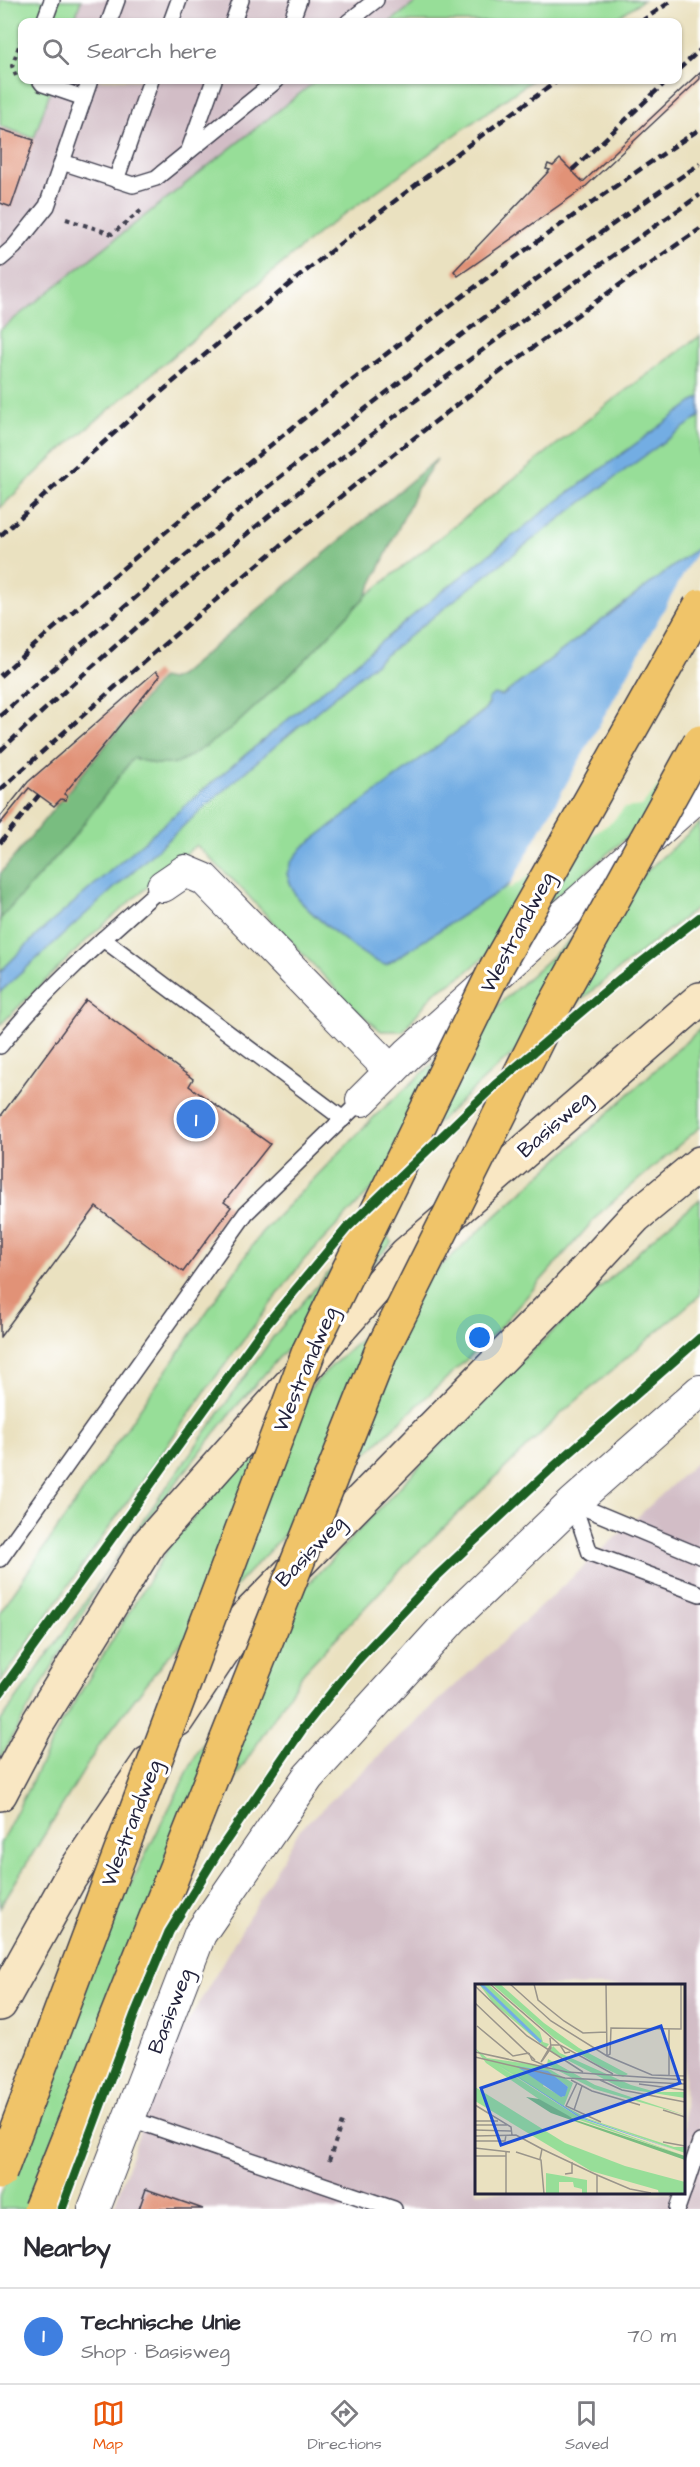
<!DOCTYPE html>
<meta charset="utf-8">
<style>
:root{--surface:#fff;--page:#f7f7f7;--text:#2b2b33;--muted:#7c7c81;--line:#e1e1e2;--accent:#ea580c}
body{margin:0;font-family:"Architects Daughter",sans-serif;background:var(--page);color:var(--text)}
.you{position:absolute;left:480px;top:1338px;width:21px;height:21px;margin:-15px;border:4px solid #fff;border-radius:50%;background:#1a73e8;box-shadow:0 0 0 9px #1a73e833}
.badge{display:grid;place-items:center;width:39px;height:39px;border-radius:50%;background:var(--accent);color:#fff;font-size:20px;font-weight:700}
.pin{position:absolute;translate:-50% -50%;border:3px solid #fff;box-shadow:0 2px 6px #0006}
.list{margin:0;padding:0;list-style:none}
h2{display:flex;justify-content:space-between;align-items:center;height:78px;margin:0;padding:0 24px;font-size:26px}
h2 small{font-size:20px;font-weight:400;color:var(--muted)}
.list li{display:grid;grid-template-columns:39px 1fr auto;gap:18px;align-items:center;box-sizing:border-box;height:96px;padding:0 24px;border-top:2px solid var(--line)}
.list b{display:block;font-size:22px;white-space:nowrap}
.list p{margin:0;font-size:20px;white-space:nowrap;color:var(--muted)}
.list em{font-size:20px;font-style:normal;color:var(--muted)}
.icon{flex:none;width:33px;height:33px;fill:none;stroke:currentColor;stroke-width:2;stroke-linecap:round;stroke-linejoin:round}
.map{position:relative;flex:none;width:700px;height:2209px;overflow:hidden}
.search{position:absolute;background:var(--surface);box-shadow:0 2px 4px #0004;left:18px;right:18px;top:18px;height:66px;display:flex;align-items:center;gap:15px;box-sizing:border-box;padding:0 21px;border-radius:12px;color:var(--muted);font-size:22px}
.sheet{height:174px;background:var(--surface)}
nav{display:flex;justify-content:space-around;align-items:center;box-sizing:border-box;height:84px;border-top:2px solid var(--line);background:var(--surface);font-size:16px;color:var(--muted)}
nav a{display:grid;justify-items:center;gap:3px}
nav .on{color:var(--accent)}
.map>svg:first-child{display:block}
</style>
<div class="map">
<svg width="700" height="2209" viewBox="0 0 700 2209">
<rect width="100%" height="100%" fill="#fff"/>
<filter id="ink" filterUnits="userSpaceOnUse"><feTurbulence type="fractalNoise" baseFrequency=".0167" numOctaves="2"/><feDisplacementMap in="SourceGraphic" scale="12" xChannelSelector="R" yChannelSelector="G"/><feConvolveMatrix kernelMatrix="1 2 1 2 8 2 1 2 1" color-interpolation-filters="sRGB"/></filter>
<filter id="wash" filterUnits="userSpaceOnUse"><feTurbulence type="fractalNoise" baseFrequency=".008" numOctaves="4" result="noise"/><feDisplacementMap in="SourceGraphic" scale="24" xChannelSelector="R" yChannelSelector="G"/><feGaussianBlur stdDeviation="1.35" result="paint"/><feColorMatrix in="noise" values="0 0 0 0 0 0 0 0 0 0 0 0 0 0 0 0 0 1.4 0 .05"/><feComposite in="paint" operator="in"/></filter>
<g filter="url(#wash)">
<rect width="100%" height="100%" fill="#eae1c0"/>
<g fill="#d2bdc6" fill-rule="evenodd">
<polygon points="0,0 591,0 557,22 22,22 22,80 472,80 0,394"/>
<path d="M700,1459v750h-587l50,-144 137,-236zM476,1986h208v206h-208z"/>
</g>
<g fill="#97de98" stroke="#5c806a" stroke-width="1.5">
<polygon points="0,0 81,0 74,22 22,22 22,80 54,80 34,138 0,126"/>
<polygon points="419,0 643,0 611,22 390,22"/>
<polygon points="317,80 532,80 321,231 53,457 0,508 0,330"/>
<polygon points="700,336 700,397 556,502 434,598 202,791 38,934 0,972 0,919 72,839 133,758 155,764 175,764 231,729 303,662 366,596 610,402"/>
<path d="M700,416v130l-198,150 -8,-2 -5,5v5l-5,6 -197,164c3,8 6,19 12,26 15,16 67,61 87,65l224,-146 90,-86v43l-237,199 -29,18 -31,38h-22l-30,-26 -115,-122 -40,-38 -103,89 -93,91v-33c86,-78 172,-158 261,-234 142,-120 288,-235 439,-342z"/>
<polygon points="700,823 700,905 504,1061 417,1142 303,1261 206,1390 0,1683 0,1612 261,1233 375,1116"/>
<polygon points="700,1029 700,1127 601,1212 493,1335 330,1487 164,1661 100,1744 0,1907 0,1844 60,1726 173,1540 325,1372"/>
<polygon points="700,1199 700,1295 562,1413 410,1560 303,1673 159,1896 32,2209 0,2209 0,2197 41,2075 110,1925 197,1753 285,1608 506,1375 662,1230"/>
<polygon points="372,1222 392,1242 330,1313 282,1354 234,1409 106,1572 0,1759 0,1722 273,1337"/>
</g>
<polygon fill="#79bd80" stroke="#4e705e" stroke-width="1.5" points="437,459 418,487 366,596 303,662 231,729 192,755 175,764 155,764 133,758 72,839 0,919 0,874 161,678 170,680 179,676"/>
<g fill="#73ade3" stroke="#4a688f" stroke-width="1.5">
<path d="M700,397v19c-151,107 -297,222 -439,342 -89,76 -175,156 -261,234v-20l38,-38 164,-143 232,-193 122,-96z"/>
<path d="M700,546l-77,259 -13,14 -224,146c-20,-4 -72,-49 -87,-65 -6,-7 -9,-18 -12,-26l4,-12 12,-15 181,-136 5,-7 -1,-5 6,-5 8,2z"/>
</g>
<polygon fill="#eae1c0" points="700,545 700,738 642,806 624,808 612,822 507,890"/>
<g id="blocks">
<g fill="#e19277">
<polygon points="700,72 700,79 584,188 458,276 454,271 550,170 546,169 548,164 553,166 560,159 583,182"/>
<polygon points="0,129 34,140 11,207 0,203"/>
<polygon points="156,671 160,676 64,794 67,796 66,800 61,799 54,806 29,788 0,824 0,817 28,782"/>
<polygon points="86,1000 193,1079 189,1086 270,1144 224,1202 231,1207 183,1272 96,1207 0,1337 0,1117"/>
<polygon points="146,2189 203,2209 139,2209"/>
</g>
</g>
</g>
<g filter="url(#ink)">
<use href="#blocks" fill-opacity="0" stroke="#403f4f" stroke-width="1.5"/>
<g fill="none" stroke-linecap="round" stroke-linejoin="round">
<g stroke="#403f4f" stroke-width="18">
<g id="service">
<polyline points="44,22 52,0"/>
<polyline points="109,22 117,0"/>
<polyline points="171,22 179,0"/>
<polyline points="233,22 241,0"/>
<polyline points="291,22 299,0"/>
<polyline points="348,22 376,0"/>
<polyline points="40,80 43,84 84,98"/>
<polyline points="189,150 214,80"/>
<polyline points="62,162 133,185 156,178 277,80"/>
<polyline points="116,180 151,80"/>
<polyline points="0,259 14,247 47,206 90,80"/>
<polyline points="103,939 343,1119"/>
<path d="M0,1046c48,-60 106,-110 163,-160"/>
<polyline points="573,1503 590,1553 700,1594"/>
<polyline points="573,1503 700,1556"/>
<polyline points="0,1559 246,1213 362,1100"/>
<polyline points="128,2118 394,2209"/>
<polyline points="684,2190 700,2142"/>
<polyline points="677,2209 683,2192"/>
</g>
</g>
<g stroke="#403f4f" stroke-width="34">
<g id="minor">
<polyline points="163,886 185,871 204,879 391,1071"/>
<polyline points="362,1100 408,1054 700,794"/>
<polyline points="94,2209 200,1934 308,1777 452,1619 573,1503 700,1391"/>
</g>
</g>
<g stroke="#403f4f" stroke-width="36">
<g id="secondary">
<polyline points="177,1720 245,1618 561,1297 635,1217 700,1163"/>
<polyline points="0,1794 36,1726 149,1543 406,1254 700,999"/>
<polyline points="0,2004 70,1878 148,1763"/>
</g>
</g>
<g stroke="#403f4f" stroke-width="4" stroke-dasharray="4.5 4.5" stroke-linecap="butt">
<polyline points="16,76 12,66 22,37"/>
<polyline points="66,219 112,234 143,209"/>
<polyline points="329,2161 343,2119"/>
</g>
<use href="#service" stroke="#fff" stroke-width="15"/>
<use href="#minor" stroke="#fff" stroke-width="32"/>
<use href="#secondary" stroke="#f9e7c3" stroke-width="33"/>
<g stroke="#22223b" stroke-width="4.5" stroke-dasharray="9 4.5" stroke-linecap="butt">
<polyline points="640,22 673,0"/>
<polyline points="678,70 700,50"/>
<polyline points="572,170 668,80"/>
<path d="M0,536c177,-163 362,-318 559,-456"/>
<path d="M0,676c221,-198 453,-383 700,-547"/>
<path d="M0,716c222,-198 453,-385 700,-552"/>
<path d="M0,751c217,-204 455,-388 700,-556"/>
<path d="M0,790c221,-201 452,-393 700,-561"/>
<polyline points="0,843 39,795"/>
</g>
<g stroke="#403f4f" stroke-width="36" stroke-linecap="butt">
<g id="motorway-bridge">
<polyline points="0,2173 309,1351 497,966 700,606"/>
<polyline points="40,2209 381,1352 551,1012 700,742"/>
</g>
</g>
<use href="#motorway-bridge" stroke="#f0c469" stroke-width="33"/>
<g stroke="#fff" stroke-width="13">
<g id="cycleway">
<polyline points="0,1693 262,1330 347,1228 495,1085 621,978 700,917"/>
<polyline points="62,2209 134,2016 169,1932 217,1854 304,1727 356,1662 437,1576 551,1469 700,1338"/>
</g>
</g>
<use href="#cycleway" stroke="#1b5e20" stroke-width="9"/>
</g>
</g>
<g text-anchor="middle" stroke-width="6" stroke-linejoin="round" paint-order="stroke">
<g font-size="21" fill="#22223b" stroke="#fff">
<text transform="translate(517 932) rotate(-62)" y="7">Westrandweg</text>
<text transform="translate(554 1124) rotate(-41)" y="7">Basisweg</text>
<text transform="translate(305 1369) rotate(-67)" y="7">Westrandweg</text>
<text transform="translate(310 1551) rotate(-46)" y="7">Basisweg</text>
<text transform="translate(131 1823) rotate(-69)" y="7">Westrandweg</text>
<text transform="translate(170 2011) rotate(-69)" y="7">Basisweg</text>
</g>
</g>
<g transform="translate(475 1984)">
<rect width="210" height="210" fill="#eae1c0"/>
<path d="M4,0h9l52,48 3,10 6,2 -3,4 -53,-45zM17,0h8l44,39 35,25 49,26 -5,3 -25,-12 -44,-27zM78,62l7,7 71,32 25,7h29v6l-64,-10 -71,-37zM0,64l12,10 57,8 29,17 -9,23 25,13 85,28h11v6l-104,-36 -84,-52 83,53 105,38 -126,-43 -73,-50zM75,89l18,14 -5,10 -20,-11zM73,75l47,26 90,30 -91,-26 -47,-24zM0,103l90,56 60,23 60,16v12h-26l-1,-4 -67,-19 -116,-70zM71,189l41,7v14h-12h7v-5l-8,-2 -1,-5h-14v12h-13z" fill="#97de98" fill-rule="evenodd"/>
<path d="M51,113l13,2 37,21 109,36v4l-134,-47z" fill="#79bd80"/>
<path d="M23,80l83,53 100,35 -101,-34zM41,82l32,5 20,16 -3,9 -4,1z" fill="#73ade3"/>
<path fill="none" stroke="#73ade3" stroke-width="3" d="M6,0l60,58"/>
<path fill="none" stroke="#9a958b" stroke-width="1.5" d="M15,0l70,61 53,29M35,0l41,37 56,35 45,19 33,1M59,0l4,16 26,21 19,12 24,-1M131,0l1,71M0,2l52,50 56,36M0,19l60,57M2,42l36,30 16,-3M194,45v46M0,68l92,20 118,8M54,69l3,7 14,6M132,72l3,-2 1,-26 70,1v-45M0,73l90,21 120,6M67,77l9,-13 -1,-10M66,78l10,-17h9l5,8 5,-1M96,96l21,11 48,14M125,96l22,10 63,12M102,99l-11,23 35,16M164,100l46,6M0,121l36,22 1,8M99,126l8,-24M188,126l22,7M0,137h23M0,141h32M0,146l37,1M0,152l41,-1 26,14 -2,10M0,157h30l1,-6M188,158l22,4M0,164l35,4M67,165l55,26v19M41,168l25,8 3,34M0,172h31M90,190l7,-1v-11M122,191l33,14 21,4M31,210v-42"/>
<path fill="#1d4ed8" fill-opacity="0.15" stroke="#1d4ed8" stroke-width="3" d="M186,42l19,57 -179,62 -20,-57z"/>
<rect width="210" height="210" fill="none" stroke="#22223b" stroke-width="3"/>
</g>
</svg>
<div class="you"></div>
<div class="pin badge" style="left:196px;top:1119px;background:#3f7fe0">1</div>
<div class="search"><svg class="icon" aria-label="search" viewBox="0 0 24 24"><circle cx="10" cy="10" r="6"/><path d="M15 15l6 6"/></svg>Search here</div>
</div>
<section class="sheet">
<h2>Nearby<small></small></h2>
<ul class="list">
<li><span class="badge" style="background:#3f7fe0">1</span><div><b>Technische Unie</b><p>Shop · Basisweg</p></div><em>70 m</em></li>
</ul>
</section>
<nav>
<a class="on"><svg class="icon" aria-label="map" viewBox="0 0 24 24"><path d="M3 6l6-2 6 2 6-2v14l-6 2-6-2-6 2zM9 4v14M15 6v14"/></svg>Map</a>
<a><svg class="icon" aria-label="directions" viewBox="0 0 24 24"><path d="M12 3l9 9-9 9-9-9zM9 14v-3h6M13 9l2 2-2 2"/></svg>Directions</a>
<a><svg class="icon" aria-label="saved" viewBox="0 0 24 24"><path d="M7 4h10v16l-5-4-5 4z"/></svg>Saved</a>
</nav>
